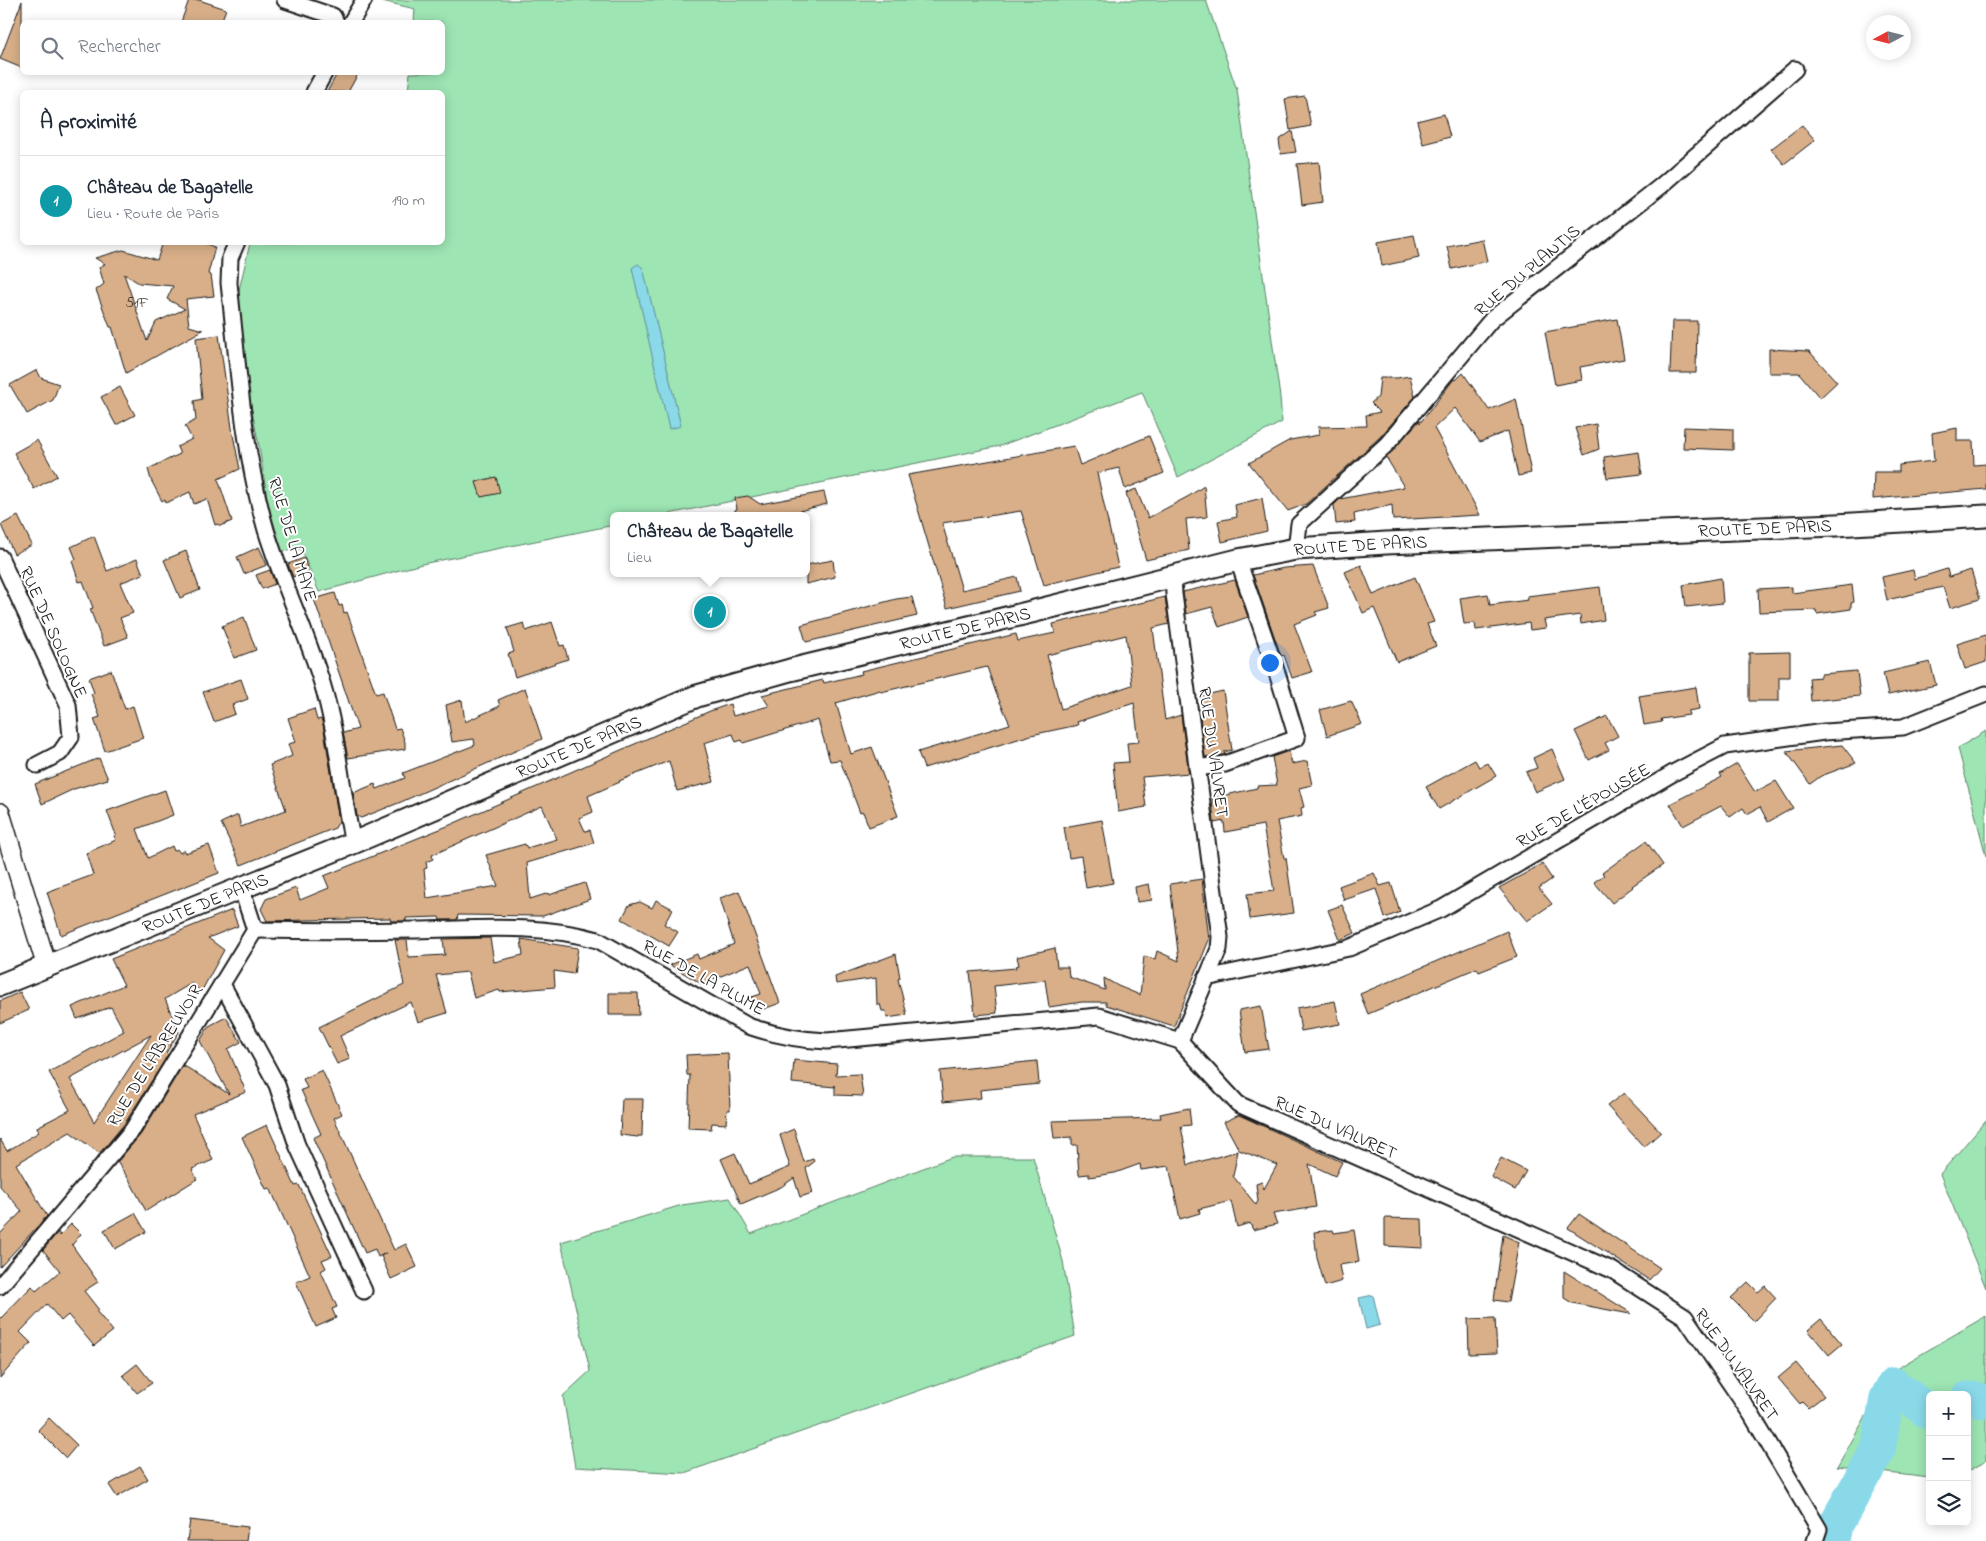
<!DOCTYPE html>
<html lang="fr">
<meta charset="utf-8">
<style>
:root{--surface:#fff;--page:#f2f2f3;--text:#1f2937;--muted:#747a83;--line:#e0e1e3;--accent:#db2777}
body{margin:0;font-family:"Indie Flower",sans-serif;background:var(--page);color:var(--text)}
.controls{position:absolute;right:15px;bottom:15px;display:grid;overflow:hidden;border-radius:8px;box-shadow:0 2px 12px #0003}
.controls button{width:45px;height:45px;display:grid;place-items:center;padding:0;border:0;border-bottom:1px solid var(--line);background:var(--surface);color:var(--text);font:25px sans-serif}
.compass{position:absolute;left:1866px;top:15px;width:45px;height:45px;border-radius:50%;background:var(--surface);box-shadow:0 2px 12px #0003;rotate:263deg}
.you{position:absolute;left:1269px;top:662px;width:18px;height:18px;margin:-12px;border:4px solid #fff;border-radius:50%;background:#1a73e8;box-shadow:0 0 0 8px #1a73e833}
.badge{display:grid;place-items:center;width:32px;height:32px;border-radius:50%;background:var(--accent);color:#fff;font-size:16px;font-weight:700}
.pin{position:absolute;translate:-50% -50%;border:2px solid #fff;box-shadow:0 1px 5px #0006}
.popup{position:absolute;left:610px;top:512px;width:200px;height:65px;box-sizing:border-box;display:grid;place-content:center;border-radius:8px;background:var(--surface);filter:drop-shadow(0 1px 4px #0005);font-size:16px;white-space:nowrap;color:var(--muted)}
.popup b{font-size:19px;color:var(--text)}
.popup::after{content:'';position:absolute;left:50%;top:100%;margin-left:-10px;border:10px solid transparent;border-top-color:var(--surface)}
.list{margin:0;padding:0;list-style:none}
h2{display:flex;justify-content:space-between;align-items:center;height:65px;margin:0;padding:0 20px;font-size:21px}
h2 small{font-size:16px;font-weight:400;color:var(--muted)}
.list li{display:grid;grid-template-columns:32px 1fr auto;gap:15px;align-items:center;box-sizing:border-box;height:90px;padding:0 20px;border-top:1px solid var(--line)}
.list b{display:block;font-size:19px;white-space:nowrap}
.list p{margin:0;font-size:16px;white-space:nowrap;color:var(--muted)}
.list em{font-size:16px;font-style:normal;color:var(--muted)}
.icon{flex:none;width:28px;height:28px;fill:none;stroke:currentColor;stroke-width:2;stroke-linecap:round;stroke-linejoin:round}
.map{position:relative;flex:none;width:1986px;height:1541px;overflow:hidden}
.search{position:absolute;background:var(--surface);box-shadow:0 2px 12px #0003;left:20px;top:20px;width:425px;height:55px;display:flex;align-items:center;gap:12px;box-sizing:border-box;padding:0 18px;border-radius:8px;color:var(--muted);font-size:19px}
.panel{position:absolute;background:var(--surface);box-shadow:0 2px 12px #0003;left:20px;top:90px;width:425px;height:155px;border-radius:8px}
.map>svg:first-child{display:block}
</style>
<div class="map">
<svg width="1986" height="1541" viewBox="0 0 1986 1541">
<rect width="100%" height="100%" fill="#fff"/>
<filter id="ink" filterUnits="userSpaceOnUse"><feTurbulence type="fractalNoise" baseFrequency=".02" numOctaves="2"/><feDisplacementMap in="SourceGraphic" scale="10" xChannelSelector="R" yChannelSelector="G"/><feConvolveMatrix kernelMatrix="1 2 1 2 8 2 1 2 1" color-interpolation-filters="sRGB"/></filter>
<g filter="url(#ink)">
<g fill="#9de5b3" stroke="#5c8068">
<polygon points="382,0 1206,0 1237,90 1280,397 1282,422 1178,477 1142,392 1000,446 659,516 614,516 614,525 422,564 319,592 301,549 282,551 268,504 259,446 245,376 236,303 250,243 442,242 442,92 408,92 410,73 442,72 442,22 414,22 415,9 382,1"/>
<polygon points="1986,731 1986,856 1958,748"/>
<polygon points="1986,1120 1986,1288 1940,1174"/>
<polygon points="952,1157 1033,1157 1063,1261 1075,1336 684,1473 575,1467 563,1396 590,1371 561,1242 682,1205 730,1198 751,1234"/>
<polygon points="1986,1316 1986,1461 1967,1472 1967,1395 1930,1395 1930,1478 1837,1467 1891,1372"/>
</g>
<g fill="#8ad9e9" stroke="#5e8d97">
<polygon points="638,264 643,268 681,426 669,429 632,268"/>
<polygon points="1373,1295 1380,1325 1366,1329 1359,1298"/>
</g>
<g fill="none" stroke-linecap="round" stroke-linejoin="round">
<g stroke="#8ad9e9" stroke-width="35">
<polyline points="1967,1399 1986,1401"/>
<polyline points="1833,1541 1836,1524 1878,1450 1887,1398 1894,1385 1930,1413"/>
</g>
</g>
<g fill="#d8af89" stroke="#1c1c1c" fill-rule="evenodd">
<polygon points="189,0 199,0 226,9 221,22 181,22"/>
<polygon points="22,1 22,68 0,59"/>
<polygon points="338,72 359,72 348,92 327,92"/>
<polygon points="1305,96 1311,126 1290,130 1285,99"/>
<polygon points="1444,114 1450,137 1423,144 1417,121"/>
<polygon points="1802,125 1815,140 1784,164 1771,149"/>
<polygon points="1292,131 1296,152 1281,154 1279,140"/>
<polygon points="1319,162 1323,202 1302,205 1297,164"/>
<polygon points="1414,235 1419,258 1382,266 1378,242"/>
<polygon points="1482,239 1487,261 1452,269 1447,246"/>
<path d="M163,242h39l13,5 -7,27 3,1 3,21 -28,3 3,27 14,4 -77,43 -14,-46h-2l-14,-37 8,-6 -5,-17 6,-3 -10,-6 28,-8 34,10zM124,274l15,9 34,3 -6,13 18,10 -29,13 -9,19z"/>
<polygon points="1617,319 1624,359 1580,367 1582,380 1555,385 1545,332"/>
<polygon points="1672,321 1697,321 1696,373 1670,373"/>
<polygon points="219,335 233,435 240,469 218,479 232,521 220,526 218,524 215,525 207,499 194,504 190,492 166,503 165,499 162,501 151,480 148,469 180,454 177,447 192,439 185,426 196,420 194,401 202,399 196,338"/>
<polygon points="1769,349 1809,351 1837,382 1820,398 1799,373 1769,373"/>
<polygon points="37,370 41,378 59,384 53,400 27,414 10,385"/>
<polygon points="1463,373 1489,410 1516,399 1531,473 1518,476 1508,431 1480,442 1455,408 1434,428 1480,515 1393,520 1392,505 1354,514 1355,522 1336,524 1334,505 1340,499 1404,487 1386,457 1420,420 1420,423 1454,379 1456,380"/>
<polygon points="1410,376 1415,397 1380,437 1306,504 1288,511 1249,463 1290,440 1319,435 1318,427 1367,426 1366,415 1380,412 1371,403 1378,397 1380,378 1397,378"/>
<polygon points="120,387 135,415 116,425 101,397"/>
<polygon points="1596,424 1599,449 1584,455 1575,428"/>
<polygon points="1684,427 1733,429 1733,450 1683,448"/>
<polygon points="1957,428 1957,441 1973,441 1974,465 1986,464 1986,489 1873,499 1874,472 1899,472 1899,465 1934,461 1932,433"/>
<polygon points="1149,436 1164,473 1125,489 1119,468 1097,473 1118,567 1044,585 1021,511 942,523 962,590 1017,577 1020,591 947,608 908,475 1074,446 1080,465"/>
<polygon points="37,440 57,476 34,489 14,453"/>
<polygon points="1639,452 1642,474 1607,478 1604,457"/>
<polygon points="496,477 500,493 481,497 476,482"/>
<polygon points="1204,486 1207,517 1186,519 1189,550 1146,560 1126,493 1136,489 1148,518 1189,496"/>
<polygon points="824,492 827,504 779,516 735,516 735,510 737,509 735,498 748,496 760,504"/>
<polygon points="1262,498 1267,531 1222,542 1218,521 1237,517 1235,505"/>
<polygon points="18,516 32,545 14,554 1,525"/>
<polygon points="94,536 107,571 137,559 143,574 120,583 133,613 120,618 128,637 104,646 90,609 93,608 83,581 79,582 72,561 76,559 71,547"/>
<polygon points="259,547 267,565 244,574 237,557"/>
<polygon points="186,551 200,590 180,598 164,560"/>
<polygon points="304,558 308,571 293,577 288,564"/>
<polygon points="833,560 835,577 806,584 806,565"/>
<polygon points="1361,565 1373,595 1415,577 1434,622 1427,624 1436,646 1397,662 1374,608 1363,613 1345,572"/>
<polygon points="1313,566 1329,608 1315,612 1317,615 1294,624 1312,672 1292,678 1284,655 1281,656 1253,575 1284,568"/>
<polygon points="1947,569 1949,577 1971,570 1980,599 1950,608 1943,587 1887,600 1882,577 1913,570 1915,579"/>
<polygon points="270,570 275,584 262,589 256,575"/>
<polygon points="1721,578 1723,603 1686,607 1683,585"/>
<polygon points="1235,580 1248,617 1219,627 1212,607 1186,614 1183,592"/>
<polygon points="1852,585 1854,602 1851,603 1851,609 1817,614 1816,610 1759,612 1758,589 1792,587 1792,593"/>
<polygon points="1600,587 1604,620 1581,624 1580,615 1544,620 1546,628 1530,630 1529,623 1476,630 1475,623 1464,624 1460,598 1488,594 1490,605 1528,600 1527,596"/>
<polygon points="335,593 339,606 342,605 344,613 347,612 376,694 383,692 395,729 400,728 405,742 405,749 348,758 343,733 358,729 314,599"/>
<polygon points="912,597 917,616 806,642 801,625 896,599"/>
<path d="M1165,597l4,27 -16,4 12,92 16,-5 8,58 -47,4 4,30 -28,5 -5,-49 16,-1 -2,-19 12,-1 -5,-39 -57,19 1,3 -47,10 -107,33 -6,-16 92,-28 -14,-31 -9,-26 -106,25 -1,-2 -44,13 15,51 21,-7 26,69 -29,11 -6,-15 -3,1 -20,-53 -10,1 -12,-41 -75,23 -1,-3 -6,2 -3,-8 -29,9 10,39 -37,9 -8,-30 -50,20 1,1 -32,14 5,16 -14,6 6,13 5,-1 4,13 -67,20 3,36 19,-6v2l36,-12 5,16 -47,17 -85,-1 -1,5h-17l-1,-3 -33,1v3h-15l-1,-3 -123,3 -6,-12 5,-10 30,-11 4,12 29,-12 -5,-12 126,-51 260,-114 20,-7 3,12 36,-10 -7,-11 61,-15 1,3 38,-9 -1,-3 155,-37 2,7 37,-8 -2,-9zM1126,635l6,50 -71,24 -14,-54zM542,806l15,33 -30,9 -2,-4 -39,11 12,31 -71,12 -3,-29 3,-1 -1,-6 7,-3 -1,-4z"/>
<polygon points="244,617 256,650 234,658 222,626"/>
<polygon points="552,622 560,646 564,645 568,659 515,677 508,654 514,652 507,628 524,623 526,631"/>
<polygon points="1986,635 1986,662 1965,669 1957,644"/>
<polygon points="1790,652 1790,677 1779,677 1779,701 1749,701 1749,653"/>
<polygon points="1930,662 1936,685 1888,695 1883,673"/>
<polygon points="111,670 125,709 133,706 143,738 105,751 94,719 100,717 91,694 94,693 89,678"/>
<polygon points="1857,671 1860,696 1811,701 1809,678 1821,677 1821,674"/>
<polygon points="241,679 248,699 232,705 235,714 214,722 203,692"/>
<polygon points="1696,687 1699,709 1688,711 1689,715 1661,719 1662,722 1644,725 1639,696"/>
<polygon points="525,688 542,739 401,802 361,818 357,816 353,793 375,784 377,789 405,778 403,773 475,745 474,739 452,742 446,705 462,700 465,722 500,706 498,700"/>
<polygon points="1223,691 1232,750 1224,752 1225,754 1223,755 1205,757 1199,710 1202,708 1201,696"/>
<polygon points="1351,701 1362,724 1327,736 1320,710"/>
<polygon points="314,709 317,720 321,719 323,724 339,821 335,828 241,865 221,823 238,815 241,827 286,810 270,765 292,756 288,744 296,742 288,718"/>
<polygon points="1607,716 1618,736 1605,743 1609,750 1589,760 1575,731"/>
<polygon points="1842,745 1856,763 1821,776 1810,784 1786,751"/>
<polygon points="1552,749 1565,779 1535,792 1526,772 1537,768 1533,758"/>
<polygon points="1289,751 1292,764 1307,761 1312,785 1299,788 1304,807 1301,808 1302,816 1277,821 1284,858 1286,858 1294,913 1250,919 1247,894 1274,891 1263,825 1225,832 1224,821 1214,823 1212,798 1257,788 1257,786 1277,785 1272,757"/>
<polygon points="99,758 108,779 74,789 42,804 35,784"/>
<polygon points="1475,760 1479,767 1488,763 1496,776 1439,809 1426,787"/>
<polygon points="1737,764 1755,792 1776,781 1793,808 1768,822 1760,807 1747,814 1743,808 1730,817 1721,806 1683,826 1670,804 1722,777 1720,774"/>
<polygon points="165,790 173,815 137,829 148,858 172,846 174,851 177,849 180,853 184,850 185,853 209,845 219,873 61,935 47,892 93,875 86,853 116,840 114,836 116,835 107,811"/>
<polygon points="1102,820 1113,883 1086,888 1081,856 1069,858 1064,827"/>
<polygon points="1646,841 1663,865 1632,886 1633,887 1612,903 1594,882 1604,875 1602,873"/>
<polygon points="1542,864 1552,879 1539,888 1552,904 1527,921 1499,888"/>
<polygon points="1374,873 1380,886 1391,883 1400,912 1385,918 1376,889 1344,900 1339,886"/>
<polygon points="1202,879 1209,940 1174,1026 1106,1005 1106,1002 1082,1002 1049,1007 1045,980 994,986 997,1013 975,1015 970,972 1016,968 1015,966 1019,965 1017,957 1055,948 1057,967 1068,967 1069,977 1105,990 1104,978 1118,986 1140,995 1144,956 1155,959 1157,951 1179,961 1170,884"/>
<polygon points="1149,884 1152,900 1137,902 1135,887"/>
<polygon points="739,891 780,1003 753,1013 749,998 761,994 750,964 702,984 670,965 697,954 699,959 734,944 720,898"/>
<polygon points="656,900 673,909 664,924 678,932 669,946 622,919 629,905 640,902 652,908"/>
<polygon points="1342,905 1355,933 1340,940 1328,910"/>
<path d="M232,910l6,16 -30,12 16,12 -23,42 -9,-9 -27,16 14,33 -13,21 2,2 -43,68 -19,23 -7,7 -29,-21 -54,32 31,52 -47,51v-33l22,-23 -22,-25v-47l7,12 32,-19 -2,-5 33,-17 -21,-38 75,-41 -13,-24 -34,12 -5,-12 52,-22 -13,-26zM151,1035l-57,87 -24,-43z"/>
<polygon points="1507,931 1517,957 1479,972 1477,968 1368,1014 1360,994"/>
<polygon points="490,938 494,962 523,955 521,939 578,948 574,974 554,971 555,987 500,992 499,990 474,998 468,972 436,975 447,1013 418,1022 411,1002 340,1036 350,1059 337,1064 319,1027 404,985 395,940 407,940 409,957 445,955 443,939"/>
<polygon points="896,954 900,978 898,979 907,1015 887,1018 886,1011 882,1011 880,1004 877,1005 876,978 836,984 835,977"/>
<polygon points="20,992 29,1010 0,1023 0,1001"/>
<polygon points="609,993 638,993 639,1015 609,1015"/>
<polygon points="1335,1001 1340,1024 1301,1031 1297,1008"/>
<polygon points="1261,1006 1269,1049 1245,1052 1239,1010"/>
<polygon points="226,1017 241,1042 228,1049 246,1092 193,1114 213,1160 192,1169 197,1179 146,1211 130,1181 117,1162 141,1134 183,1065 229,1094 200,1041 209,1026"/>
<polygon points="728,1053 730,1110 727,1110 726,1124 712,1123 711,1129 688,1128 690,1075 687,1075 686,1055"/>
<polygon points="794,1060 837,1064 836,1075 860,1074 863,1096 835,1095 835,1085 835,1087 792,1083"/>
<polygon points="1037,1061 1039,1084 980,1090 981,1098 943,1102 940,1071"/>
<polygon points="322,1070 342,1114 334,1118 394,1250 406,1244 417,1267 391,1279 381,1256 386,1253 378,1257 375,1249 365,1253 313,1138 321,1134 301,1090 307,1088 303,1079"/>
<polygon points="1624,1093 1661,1132 1644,1147 1607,1106"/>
<polygon points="622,1099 643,1099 642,1136 638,1136 638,1137 620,1135"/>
<polygon points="1189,1108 1191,1125 1181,1126 1188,1165 1238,1151 1233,1176 1256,1205 1258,1201 1256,1184 1262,1182 1264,1189 1277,1165 1239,1150 1224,1122 1239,1115 1342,1162 1335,1176 1309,1164 1316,1207 1273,1214 1277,1224 1253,1230 1250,1223 1237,1227 1231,1201 1199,1209 1200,1213 1180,1219 1169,1166 1141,1170 1140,1164 1115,1173 1089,1177 1089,1174 1079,1175 1077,1145 1072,1145 1072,1137 1054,1138 1052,1121 1161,1118 1160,1114"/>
<polygon points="267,1125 295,1186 299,1185 332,1256 322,1260 326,1268 321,1271 337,1307 332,1309 336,1318 316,1327 296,1282 310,1276 270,1188 266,1189 242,1137"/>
<polygon points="794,1129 804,1162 813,1159 814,1162 806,1168 813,1193 800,1197 794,1178 781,1187 741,1204 721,1159 735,1153 749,1184 790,1167 780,1135"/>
<polygon points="1501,1158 1526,1171 1515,1190 1491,1177"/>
<polygon points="135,1213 146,1232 115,1249 104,1230"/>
<polygon points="1579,1214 1660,1268 1649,1280 1568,1228"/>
<polygon points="1385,1218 1422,1219 1423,1248 1385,1246"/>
<polygon points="71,1224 81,1234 72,1245 98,1282 84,1291 99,1310 97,1312 113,1331 94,1346 68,1315 61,1321 47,1304 20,1332 31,1343 0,1378 0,1319 32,1286 36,1291 60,1271 43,1250 58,1232 60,1236"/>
<polygon points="1333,1230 1334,1233 1354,1230 1359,1262 1339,1265 1342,1281 1325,1286 1317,1258 1314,1232"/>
<polygon points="1503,1235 1519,1242 1508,1302 1494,1300"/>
<polygon points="1564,1271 1631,1313 1630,1314 1572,1303 1564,1298"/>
<polygon points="1748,1282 1758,1292 1765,1286 1776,1298 1754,1321 1731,1298"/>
<polygon points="1495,1318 1497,1353 1469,1354 1468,1319"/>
<polygon points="1821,1319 1842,1344 1829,1355 1808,1330"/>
<polygon points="1796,1363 1824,1396 1808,1408 1802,1402 1800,1404 1778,1378"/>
<polygon points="137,1364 152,1383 137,1393 123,1375"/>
<polygon points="49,1418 77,1445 66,1458 38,1430"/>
<polygon points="140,1466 148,1479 117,1497 109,1485"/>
<polygon points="190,1520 248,1527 246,1541 187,1541"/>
</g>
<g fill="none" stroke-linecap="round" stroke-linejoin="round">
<g stroke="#1c1c1c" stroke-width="19">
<g id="minor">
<polyline points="285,0 333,16 336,22"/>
<polyline points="351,22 364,0"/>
<polyline points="314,92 325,72"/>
<path d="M237,242l-7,16 -1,25c9,82 14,167 37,247 16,52 40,101 56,153 16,52 19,107 31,160"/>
<polyline points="1296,549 1299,524 1387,444 1492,319 1661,186 1795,69"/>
<polyline points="0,557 68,705 71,737 60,753 37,765"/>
<polyline points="1173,576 1174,594 1220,937 1219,949 1180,1041 1238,1104 1612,1270 1685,1317 1751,1414 1819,1529 1815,1541"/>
<polyline points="1197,768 1225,764 1297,738 1278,676 1238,560"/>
<path d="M241,887l14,43c53,1 107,1 161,0 63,-1 121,-7 182,10l150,86c27,9 50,14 79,15l272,-25 81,25"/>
<polyline points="1206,978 1349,948 1441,909 1675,772 1725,746 1824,732 1903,727 1986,694"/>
<polyline points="222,984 277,1085 297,1145 364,1291"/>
<polyline points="0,1286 133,1129 255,930"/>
</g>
</g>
<g stroke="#1c1c1c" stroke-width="22">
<polyline id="tertiary" points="0,813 47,967"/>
</g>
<g stroke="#1c1c1c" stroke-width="25">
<g id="secondary">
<path id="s1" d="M0,985l353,-142 344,-147 93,-26 237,-57 211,-53 58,-11 90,-6 450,-18 150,-9"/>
</g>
</g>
<use href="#minor" stroke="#fff" stroke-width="15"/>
<use href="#tertiary" stroke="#fff" stroke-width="19"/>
<use href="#secondary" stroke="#fff" stroke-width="21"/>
</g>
</g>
<g text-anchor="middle" stroke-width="4" stroke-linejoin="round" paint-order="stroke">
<g font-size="15" fill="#4b4137">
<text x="137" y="307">51F</text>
</g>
<g font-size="18" fill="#1c1c1c" stroke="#fff">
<text transform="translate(1527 270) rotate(-40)" y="6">RUE DU PLANTIS</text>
<text dy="6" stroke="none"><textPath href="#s1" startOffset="1841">ROUTE DE PARIS</textPath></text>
<text transform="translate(293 539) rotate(73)" y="6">RUE DE LA MAYE</text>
<text dy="6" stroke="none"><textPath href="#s1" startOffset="1436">ROUTE DE PARIS</textPath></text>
<text dy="6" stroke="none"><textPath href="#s1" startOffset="1031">ROUTE DE PARIS</textPath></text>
<text transform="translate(54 632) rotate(66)" y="6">RUE DE SOLOGNE</text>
<text dy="6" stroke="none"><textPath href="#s1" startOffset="626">ROUTE DE PARIS</textPath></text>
<text transform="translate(1214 752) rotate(82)" y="6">RUE DU VALVRET</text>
<text transform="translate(1583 805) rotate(-30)" y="6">RUE DE L'ÉPOUSÉE</text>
<text dy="6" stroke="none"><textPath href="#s1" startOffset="221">ROUTE DE PARIS</textPath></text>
<text transform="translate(704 977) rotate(29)" y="6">RUE DE LA PLUME</text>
<text transform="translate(154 1055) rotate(-58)" y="6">RUE DE L'ABREUVOIR</text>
<text transform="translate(1336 1127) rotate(24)" y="6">RUE DU VALVRET</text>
<text transform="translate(1737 1364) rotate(55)" y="6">RUE DU VALVRET</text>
</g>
</g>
</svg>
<div class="controls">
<button>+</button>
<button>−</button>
<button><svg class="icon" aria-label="layers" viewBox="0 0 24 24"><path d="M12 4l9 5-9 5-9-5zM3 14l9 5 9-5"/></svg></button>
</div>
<svg class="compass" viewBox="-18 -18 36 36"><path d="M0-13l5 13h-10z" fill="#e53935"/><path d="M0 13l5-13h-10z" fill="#747a83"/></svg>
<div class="you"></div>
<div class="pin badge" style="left:710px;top:612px;background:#0f9aa8">1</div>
<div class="popup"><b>Château de Bagatelle</b>Lieu</div>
<div class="search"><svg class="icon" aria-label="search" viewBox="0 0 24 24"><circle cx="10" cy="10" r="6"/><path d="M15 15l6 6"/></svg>Rechercher</div>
<section class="panel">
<h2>À proximité<small></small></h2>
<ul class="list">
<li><span class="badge" style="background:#0f9aa8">1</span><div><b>Château de Bagatelle</b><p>Lieu · Route de Paris</p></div><em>190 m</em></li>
</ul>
</section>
</div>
